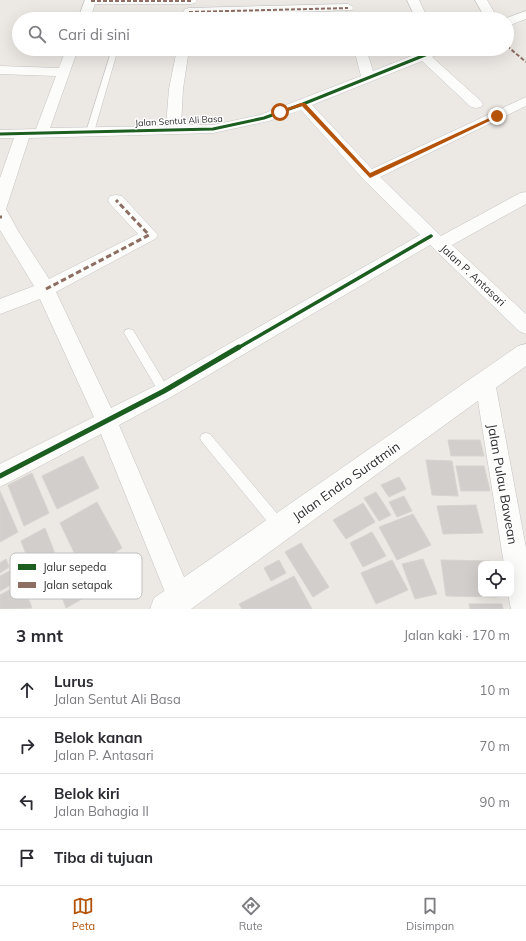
<!DOCTYPE html>
<html lang="id">
<meta charset="utf-8">
<style>
:root{--surface:#fff;--page:#f7f7f7;--text:#2b2b33;--muted:#7c7c81;--line:#e1e1e2;--accent:#b45309}
body{margin:0;font-family:Mulish,sans-serif;background:var(--page);color:var(--text)}
.controls{position:absolute;right:12px;bottom:12px;display:grid;overflow:hidden;border-radius:8px;box-shadow:0 4px 16px #0002}
.controls button{width:36px;height:36px;display:grid;place-items:center;padding:0;border:0;border-bottom:1px solid var(--line);background:var(--surface);color:var(--text);font:20px sans-serif}
.stop{position:absolute;width:12px;height:12px;margin:-9px;border:3px solid #b45309;border-radius:50%;background:#fff}
.stop.end{background:#b45309;border-color:#fff;box-shadow:0 1px 4px #0008}
.list{margin:0;padding:0;list-style:none}
h2{display:flex;justify-content:space-between;align-items:center;height:52px;margin:0;padding:0 16px;font-size:17px}
h2 small{font-size:13px;font-weight:400;color:var(--muted)}
.list li{display:grid;grid-template-columns:26px 1fr auto;gap:12px;align-items:center;box-sizing:border-box;height:56px;padding:0 16px;border-top:1px solid var(--line)}
.list b{display:block;font-size:15px;white-space:nowrap}
.list p{margin:0;font-size:13px;white-space:nowrap;color:var(--muted)}
.list em{font-size:13px;font-style:normal;color:var(--muted)}
.icon{flex:none;width:22px;height:22px;fill:none;stroke:currentColor;stroke-width:2;stroke-linecap:round;stroke-linejoin:round}
.map{position:relative;flex:none;width:526px;height:609px;overflow:hidden}
.search{position:absolute;background:var(--surface);box-shadow:0 4px 16px #0002;left:12px;right:12px;top:12px;height:44px;display:flex;align-items:center;gap:10px;box-sizing:border-box;padding:0 14px;border-radius:22px;color:var(--muted);font-size:15px}
.sheet{height:276px;background:var(--surface)}
nav{display:flex;justify-content:space-around;align-items:center;box-sizing:border-box;height:56px;border-top:1px solid var(--line);background:var(--surface);font-size:11px;color:var(--muted)}
nav a{display:grid;justify-items:center;gap:2px}
nav .on{color:var(--accent)}
.map>svg:first-child{display:block}
</style>
<div class="map">
<svg width="526" height="609" viewBox="0 0 526 609">
<rect width="100%" height="100%" fill="#ece8e4"/>
<g fill="#d1cecb" stroke="#d7d4d0">
<polygon points="448,440 480,440 484,456 451,456"/>
<polygon points="83,456 99,488 57,509 42,476"/>
<polygon points="426,460 452,461 458,496 432,495"/>
<polygon points="456,466 484,466 490,491 461,491"/>
<polygon points="32,473 49,513 24,526 8,485"/>
<polygon points="399,477 406,489 389,497 381,485"/>
<polygon points="0,491 18,532 0,542"/>
<polygon points="376,492 391,515 379,521 364,498"/>
<polygon points="404,496 412,511 397,517 389,502"/>
<polygon points="97,502 122,548 83,571 60,523"/>
<polygon points="363,503 375,522 346,539 333,520"/>
<polygon points="476,505 483,533 443,534 437,506"/>
<polygon points="413,514 431,545 397,560 379,527"/>
<polygon points="45,528 61,569 37,582 21,541"/>
<polygon points="372,532 386,556 363,567 350,543"/>
<polygon points="301,543 329,587 313,597 285,552"/>
<polygon points="6,559 9,567 0,573 0,563"/>
<polygon points="423,559 437,594 415,599 402,564"/>
<polygon points="279,560 286,573 271,581 264,568"/>
<polygon points="392,560 408,590 376,604 361,573"/>
<polygon points="441,560 490,561 490,564 481,564 481,594 496,594 497,597 446,596"/>
<polygon points="19,566 23,578 0,591 0,576"/>
<polygon points="77,568 89,595 66,608 56,581"/>
<polygon points="294,576 312,609 242,609 239,604"/>
<polygon points="22,583 32,608 0,609 0,595"/>
<polygon points="469,604 502,604 503,609 470,609"/>
</g>
<g fill="none" stroke-linecap="round" stroke-linejoin="round">
<g stroke="#c5c4c5" stroke-width="1">
<g id="lane">
<polygon points="112,49 118,49 94,132 90,134 87,134 86,132"/>
<polygon points="129,329 133,330 168,388 170,391 168,394 164,396 160,394 124,333 125,330"/>
<polygon points="206,433 210,434 285,523 286,527 285,531 280,533 275,531 202,442 200,438 202,434"/>
</g>
</g>
<g stroke="#c5c4c5" stroke-width="1">
<g id="street">
<polygon points="85,0 196,0 197,1 195,3 191,4 95,4 90,19 78,19"/>
<polygon points="407,0 419,0 428,19 416,19"/>
<polygon points="475,0 487,0 498,19 486,19"/>
<polygon points="348,4 352,6 354,8 352,10 189,16 185,15 183,12 185,9 189,8"/>
<polygon points="526,11 526,19 507,26 507,19 504,19"/>
<path d="M66,49h12l-28,79 116,-2 3,-37 8,-40h12l-6,40 -2,36h32l47,-10 101,-39 -7,-27h12l7,22 56,-22h17l-2,3 -12,5 49,44 2,3 -2,3 -5,1 -5,-1 -49,-46 -110,44 60,64 154,-72v9l-146,71 61,59 79,-43 6,-1v12l-74,41 74,69v20l-7,-3 -89,-86 -259,152 -52,28 74,173 -4,9c-6,2 -12,2 -18,0l-70,-173 -101,53v-23l94,-47 -54,-118 -40,15v-15l34,-13 -34,-56v-52l14,-40h-14v-8l36,-1 20,-53 -56,-2v-8l59,2zM301,110l63,70 56,55 -263,150 -46,23 -55,-116 99,-53 3,-4 -36,-39 -6,-1 -6,1 -2,4 2,4 28,30 -89,45 -31,-48 -12,-22 23,-71 184,-5 56,-12z"/>
<polygon points="485,373 492,376 495,382 526,548 526,609 511,609 508,594 511,594 511,564 504,564 475,382 478,376"/>
</g>
</g>
<g stroke="#c5c4c5" stroke-width="1">
<polygon id="secondary" points="526,344 526,366 191,609 150,609 154,598 518,346"/>
</g>
<use href="#lane" fill="#fcfcfb" fill-rule="evenodd"/>
<use href="#street" fill="#fcfcfb" fill-rule="evenodd"/>
<use href="#secondary" fill="#fcfcfb" fill-rule="evenodd"/>
<g stroke="#8d6e63" stroke-width="2" stroke-dasharray="4 2" stroke-linecap="butt">
<polyline points="91,1 191,1"/>
<polyline points="189,12 348,8"/>
<polyline points="507,46 526,62"/>
</g>
<g stroke="#8d6e63" stroke-width="3" stroke-dasharray="5.5 3" stroke-linecap="butt">
<polyline points="0,217 2,217"/>
<polyline points="46,289 149,235 116,200"/>
</g>
<g stroke="#fff" stroke-width="4.5">
<polyline id="cycleway-far2" points="0,134 213,129 264,118 303,104 440,49"/>
</g>
<g stroke="#fff" stroke-width="6">
<polyline id="cycleway-far1" points="238,348 431,236"/>
</g>
<g stroke="#fff" stroke-width="8">
<polyline id="cycleway" points="0,476 164,391 239,347"/>
</g>
<use href="#cycleway-far2" stroke="#1b5e20" stroke-width="3"/>
<use href="#cycleway-far1" stroke="#1b5e20" stroke-width="3.5"/>
<use href="#cycleway" stroke="#1b5e20" stroke-width="5"/>
</g>
<polygon fill="#b45309" points="301,103 305,103 370,173 496,115 500,116 370,178 302,106 280,113 277,112"/>
<g text-anchor="middle" stroke-width="3" stroke-linejoin="round" paint-order="stroke">
<g font-size="9" fill="#2e2e2e" stroke="#fff">
<text transform="translate(179 121) rotate(-3)" y="3">Jalan Sentut Ali Basa</text>
</g>
<g font-size="11" fill="#2e2e2e" stroke="#fff">
<text transform="translate(473 275) rotate(43)" y="4">Jalan P. Antasari</text>
</g>
<g font-size="13" fill="#2e2e2e" stroke="#fff">
<text transform="translate(346 481) rotate(-35)" y="5">Jalan Endro Suratmin</text>
<text transform="translate(503 484) rotate(80)" y="5">Jalan Pulau Bawean</text>
</g>
</g>
<rect x="10" y="553" width="132" height="46" rx="6" fill="#fff" stroke="#c0c0c0" stroke-width="1"/>
<rect x="18" y="564" width="18" height="6" fill="#1b5e20"/>
<rect x="18" y="582" width="18" height="6" fill="#8d6e63"/>
<g font-size="11" fill="#2e2e2e">
<text x="43" y="571">Jalur sepeda</text>
<text x="43" y="589">Jalan setapak</text>
</g>
</svg>
<div class="controls">
<button><svg class="icon" aria-label="locate" viewBox="0 0 24 24"><circle cx="12" cy="12" r="6"/><path d="M12 2v4M12 18v4M2 12h4M18 12h4"/></svg></button>
</div>
<div class="stop" style="left:280px;top:112px"></div>
<div class="stop end" style="left:497px;top:116px"></div>
<div class="search"><svg class="icon" aria-label="search" viewBox="0 0 24 24"><circle cx="10" cy="10" r="6"/><path d="M15 15l6 6"/></svg>Cari di sini</div>
</div>
<section class="sheet">
<h2>3 mnt<small>Jalan kaki · 170 m</small></h2>
<ul class="list">
<li><svg class="icon" aria-label="ahead" viewBox="0 0 24 24"><path d="M12 20V5M6 11l6-6 6 6"/></svg><div><b>Lurus</b><p>Jalan Sentut Ali Basa</p></div><em>10 m</em></li>
<li><svg class="icon" aria-label="right" viewBox="0 0 24 24"><path d="M7 20v-9h11M14 6l5 5-5 5"/></svg><div><b>Belok kanan</b><p>Jalan P. Antasari</p></div><em>70 m</em></li>
<li><svg class="icon" aria-label="left" viewBox="0 0 24 24"><path d="M17 20v-9H6M10 6l-5 5 5 5"/></svg><div><b>Belok kiri</b><p>Jalan Bahagia II</p></div><em>90 m</em></li>
<li><svg class="icon" aria-label="arrive" viewBox="0 0 24 24"><path d="M6 21V4h12l-3 4 3 4H6"/></svg><div><b>Tiba di tujuan</b></div></li>
</ul>
</section>
<nav>
<a class="on"><svg class="icon" aria-label="map" viewBox="0 0 24 24"><path d="M3 6l6-2 6 2 6-2v14l-6 2-6-2-6 2zM9 4v14M15 6v14"/></svg>Peta</a>
<a><svg class="icon" aria-label="directions" viewBox="0 0 24 24"><path d="M12 3l9 9-9 9-9-9zM9 14v-3h6M13 9l2 2-2 2"/></svg>Rute</a>
<a><svg class="icon" aria-label="saved" viewBox="0 0 24 24"><path d="M7 4h10v16l-5-4-5 4z"/></svg>Disimpan</a>
</nav>
